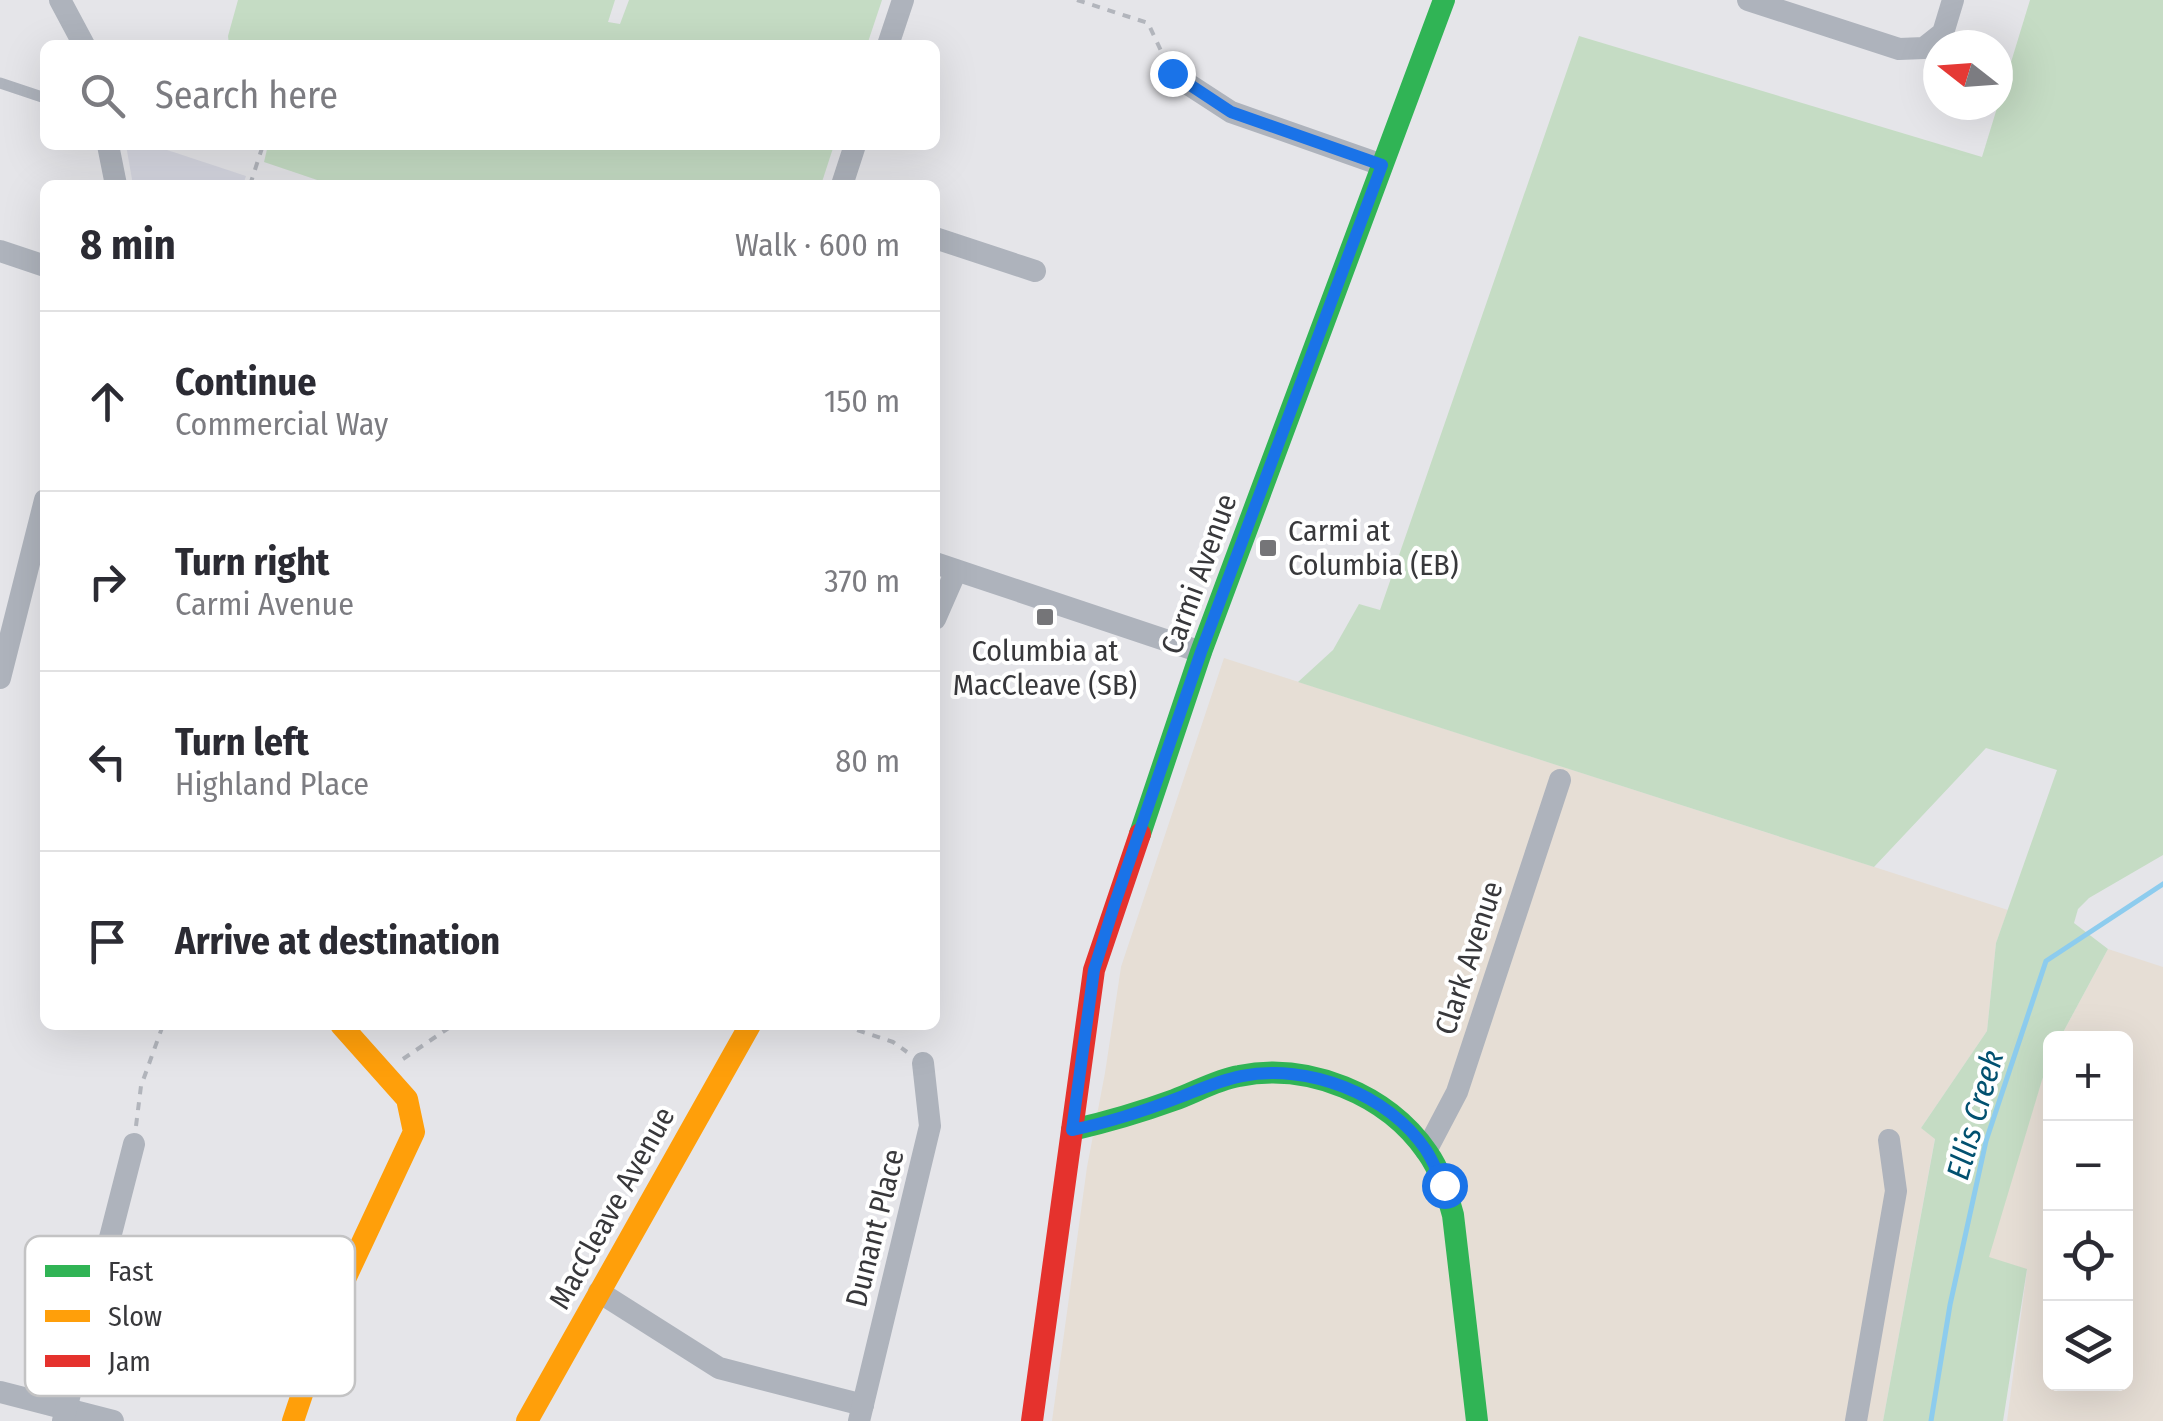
<!DOCTYPE html>
<meta charset="utf-8">
<style>
:root{--surface:#fff;--page:#f7f7f7;--text:#2b2b33;--muted:#7c7c81;--line:#e1e1e2}
body{margin:0;font-family:"Fira Sans Condensed",sans-serif;background:var(--page);color:var(--text)}
.controls{position:absolute;right:30px;bottom:30px;display:grid;overflow:hidden;border-radius:15px;box-shadow:0 10px 40px #0002}
.controls button{width:90px;height:90px;display:grid;place-items:center;padding:0;border:0;border-bottom:2px solid var(--line);background:var(--surface);color:var(--text);font:50px sans-serif}
.compass{position:absolute;left:1923px;top:30px;width:90px;height:90px;border-radius:50%;background:var(--surface);box-shadow:0 10px 40px #0002;rotate:287deg}
.stop{position:absolute;width:30px;height:30px;margin:-22px;border:8px solid #1a73e8;border-radius:50%;background:#fff}
.stop.end{background:#1a73e8;border-color:#fff;box-shadow:0 2px 10px #0008}
.list{margin:0;padding:0;list-style:none}
h2{display:flex;justify-content:space-between;align-items:center;height:130px;margin:0;padding:0 40px;font-size:42px}
h2 small{font-size:32px;font-weight:400;color:var(--muted)}
.list li{display:grid;grid-template-columns:65px 1fr auto;gap:30px;align-items:center;box-sizing:border-box;height:180px;padding:0 40px;border-top:2px solid var(--line)}
.list b{display:block;font-size:38px;white-space:nowrap}
.list p{margin:0;font-size:32px;white-space:nowrap;color:var(--muted)}
.list em{font-size:32px;font-style:normal;color:var(--muted)}
.icon{flex:none;width:55px;height:55px;fill:none;stroke:currentColor;stroke-width:2;stroke-linecap:round;stroke-linejoin:round}
.map{position:relative;flex:none;width:2163px;height:1421px;overflow:hidden}
.search{position:absolute;background:var(--surface);box-shadow:0 10px 40px #0002;left:40px;top:40px;width:900px;height:110px;display:flex;align-items:center;gap:25px;box-sizing:border-box;padding:0 35px;border-radius:15px;color:var(--muted);font-size:38px}
.panel{position:absolute;background:var(--surface);box-shadow:0 10px 40px #0002;left:40px;top:180px;width:900px;height:850px;border-radius:15px}
.map>svg:first-child{display:block}
</style>
<div class="map">
<svg width="2163" height="1421" viewBox="0 0 2163 1421">
<rect width="100%" height="100%" fill="#e5e5e9"/>
<polygon fill="#d6d7e1" points="126,145 152,145 246,176 243,185 133,185"/>
<g fill="#e6ded5">
<polygon points="1224,658 2008,910 1996,943 1987,1031 1921,1128 1935,1138 1883,1421 1052,1421 1087,1167 1105,1073 1121,967"/>
<polygon points="2108,949 2163,967 2163,1421 2007,1421 2027,1270 1988,1258 2042,1079 2050,1059 2050,1384 2126,1384 2126,1038 2060,1038"/>
</g>
<g fill="#c5dcc4">
<polygon points="238,0 615,0 608,22 620,24 629,0 882,0 867,45 229,45 228,36"/>
<polygon points="2030,0 2163,0 2163,855 2089,898 2078,909 2074,923 2108,949 2060,1038 2050,1038 2050,1059 2042,1080 1989,1257 2027,1269 2003,1421 1883,1421 1935,1139 1921,1128 1987,1031 1996,943 2057,770 1986,748 1874,867 1298,682 1333,650 1359,604 1380,610 1579,36 1982,157"/>
<polygon points="268,145 834,145 821,185 332,185 264,162"/>
</g>
<g fill="none" stroke-linecap="round" stroke-linejoin="round">
<polyline stroke="#8dccee" stroke-width="5" points="1931,1421 1950,1305 1986,1141 2046,961 2163,884"/>
<g stroke="#b2b5bc" stroke-width="4" stroke-dasharray="8 8" stroke-linecap="butt">
<polyline points="1077,0 1148,23 1163,55"/>
<polyline points="250,185 263,145"/>
<polyline points="842,1025 893,1042 907,1052"/>
<polyline points="403,1059 453,1025"/>
<polyline points="136,1126 141,1086 163,1025"/>
</g>
<polyline stroke="#aeb3bc" stroke-width="11" points="0,83 45,98"/>
<g stroke="#aeb3bc" stroke-width="22">
<polyline points="60,0 84,45"/>
<polyline points="1748,0 1899,49 1924,48 1943,33 1953,0"/>
<polyline points="888,45 903,0"/>
<polyline points="1171,73 1231,112 1382,165"/>
<polyline points="108,145 116,185"/>
<polyline points="842,185 855,145"/>
<polyline points="935,238 1035,271"/>
<polyline points="0,251 45,266"/>
<polyline points="935,563 1201,652"/>
<polyline points="935,619 956,571"/>
<polyline points="0,678 45,500"/>
<polyline points="1426,1151 1457,1092 1560,780"/>
<polyline points="599,1292 719,1368 863,1405"/>
<polyline points="0,1392 113,1421"/>
<polyline points="63,1421 134,1144"/>
<polyline points="859,1421 930,1126 923,1063"/>
<polyline points="1856,1421 1896,1191 1889,1140"/>
</g>
<g stroke="#30b455" stroke-width="22">
<polyline points="1140,834 1201,652 1444,0"/>
<path d="M1072,1130c35,-8 69,-18 102,-30 22,-8 42,-20 65,-24 69,-14 148,18 188,76 13,18 20,41 26,63l24,206"/>
</g>
<g stroke="#ff9f0a" stroke-width="22">
<polyline points="293,1421 330,1311 414,1132 407,1099 341,1025"/>
<polyline points="527,1421 750,1025"/>
</g>
<polyline stroke="#e5322d" stroke-width="22" points="1032,1421 1094,970 1140,834"/>
</g>
<g fill="none" stroke-linecap="round" stroke-linejoin="round">
<path stroke="#1a73e8" stroke-width="12" d="M1172,73l59,39 151,53 -181,487 -87,254 -20,64 -22,160c39,-8 75,-20 111,-34 20,-8 38,-16 59,-20 66,-13 146,18 184,74 7,11 12,24 18,35"/>
</g>
<g fill="#757578" stroke="#fff" stroke-width="4">
<rect x="1258" y="538" width="20" height="20" rx="5"/>
<rect x="1035" y="607" width="20" height="20" rx="5"/>
</g>
<g text-anchor="middle" stroke-width="8" stroke-linejoin="round" paint-order="stroke">
<g font-size="30" fill="#38383b" stroke="#fff" text-anchor="start">
<text x="1288" y="541">Carmi at<tspan x="1288" dy="34">Columbia (EB)</tspan></text>
<text x="1045" y="661" text-anchor="middle">Columbia at<tspan x="1045" dy="34">MacCleave (SB)</tspan></text>
</g>
<g font-size="30" fill="#38383b" stroke="#fff">
<text transform="translate(1199 574) rotate(-70)" y="10">Carmi Avenue</text>
<text transform="translate(1469 958) rotate(-72)" y="10">Clark Avenue</text>
<text transform="translate(612 1208) rotate(-61)" y="10">MacCleave Avenue</text>
<text transform="translate(875 1228) rotate(-76)" y="10">Dunant Place</text>
</g>
<g font-size="32" font-style="italic" fill="#025170" stroke="#fff">
<text transform="translate(1975 1115) rotate(-74)" y="11">Ellis Creek</text>
</g>
</g>
<rect x="25" y="1236" width="330" height="160" rx="15" fill="#fff" stroke="#c3c3c4" stroke-width="2.5"/>
<rect x="45" y="1265" width="45" height="12" fill="#30b455"/>
<rect x="45" y="1310" width="45" height="12" fill="#ff9f0a"/>
<rect x="45" y="1355" width="45" height="12" fill="#e5322d"/>
<g font-size="28" fill="#38383b">
<text x="108" y="1281">Fast</text>
<text x="108" y="1326">Slow</text>
<text x="108" y="1371">Jam</text>
</g>
</svg>
<div class="controls">
<button>+</button>
<button>−</button>
<button><svg class="icon" aria-label="locate" viewBox="0 0 24 24"><circle cx="12" cy="12" r="6"/><path d="M12 2v4M12 18v4M2 12h4M18 12h4"/></svg></button>
<button><svg class="icon" aria-label="layers" viewBox="0 0 24 24"><path d="M12 4l9 5-9 5-9-5zM3 14l9 5 9-5"/></svg></button>
</div>
<svg class="compass" viewBox="-18 -18 36 36"><path d="M0-13l5 13h-10z" fill="#e53935"/><path d="M0 13l5-13h-10z" fill="#7c7c81"/></svg>
<div class="stop" style="left:1444px;top:1185px"></div>
<div class="stop end" style="left:1172px;top:73px"></div>
<div class="search"><svg class="icon" aria-label="search" viewBox="0 0 24 24"><circle cx="10" cy="10" r="6"/><path d="M15 15l6 6"/></svg>Search here</div>
<section class="panel">
<h2>8 min<small>Walk · 600 m</small></h2>
<ul class="list">
<li><svg class="icon" aria-label="ahead" viewBox="0 0 24 24"><path d="M12 20V5M6 11l6-6 6 6"/></svg><div><b>Continue</b><p>Commercial Way</p></div><em>150 m</em></li>
<li><svg class="icon" aria-label="right" viewBox="0 0 24 24"><path d="M7 20v-9h11M14 6l5 5-5 5"/></svg><div><b>Turn right</b><p>Carmi Avenue</p></div><em>370 m</em></li>
<li><svg class="icon" aria-label="left" viewBox="0 0 24 24"><path d="M17 20v-9H6M10 6l-5 5 5 5"/></svg><div><b>Turn left</b><p>Highland Place</p></div><em>80 m</em></li>
<li><svg class="icon" aria-label="arrive" viewBox="0 0 24 24"><path d="M6 21V4h12l-3 4 3 4H6"/></svg><div><b>Arrive at destination</b></div></li>
</ul>
</section>
</div>
